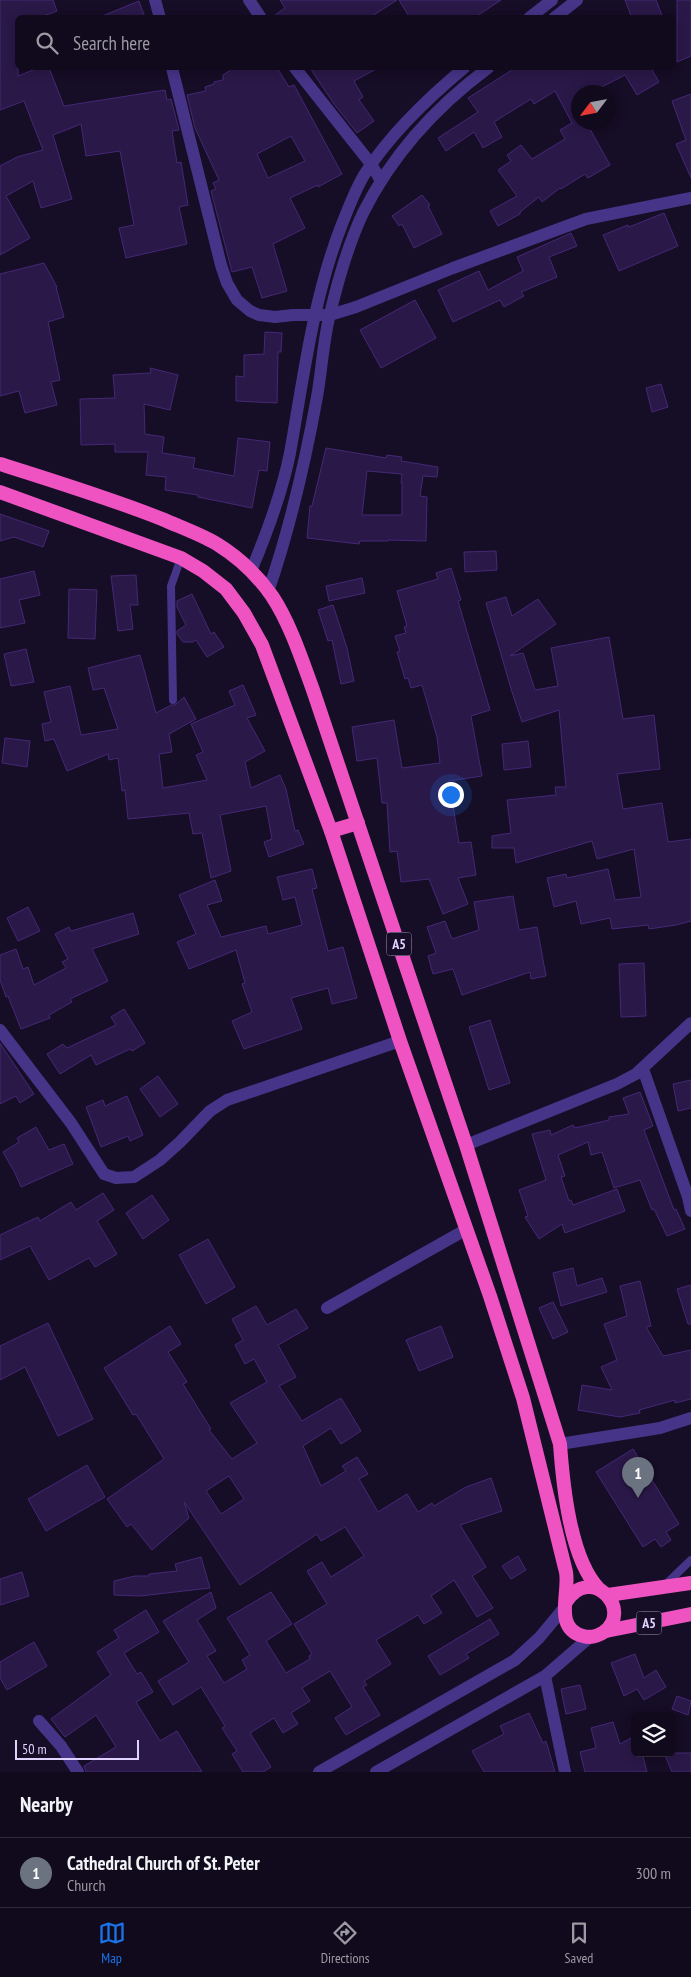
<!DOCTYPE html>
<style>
:root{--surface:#100a1c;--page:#1e1829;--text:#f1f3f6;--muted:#9c9aa3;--line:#302b3b;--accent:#1a73e8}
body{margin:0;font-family:"PT Sans Narrow",sans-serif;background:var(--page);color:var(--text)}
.controls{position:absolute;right:15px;bottom:15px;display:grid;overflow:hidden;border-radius:8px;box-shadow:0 2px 12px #0003}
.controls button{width:45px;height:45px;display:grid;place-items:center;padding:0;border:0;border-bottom:1px solid var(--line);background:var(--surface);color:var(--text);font:25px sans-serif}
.compass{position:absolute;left:571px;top:85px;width:45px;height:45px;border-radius:50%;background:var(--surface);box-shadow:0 2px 12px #0003;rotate:238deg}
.scale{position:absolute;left:15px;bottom:12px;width:124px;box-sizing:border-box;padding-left:5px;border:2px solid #dfd2ff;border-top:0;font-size:14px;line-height:18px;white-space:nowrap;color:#dfd2ff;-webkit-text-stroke:4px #160d26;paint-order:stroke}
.you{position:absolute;left:450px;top:794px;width:18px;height:18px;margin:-12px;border:4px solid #fff;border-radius:50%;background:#1a73e8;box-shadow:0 0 0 8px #1a73e833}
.badge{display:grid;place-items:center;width:32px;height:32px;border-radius:50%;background:var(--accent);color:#fff;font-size:16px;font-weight:700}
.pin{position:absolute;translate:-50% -41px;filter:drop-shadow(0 1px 2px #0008)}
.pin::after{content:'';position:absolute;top:26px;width:18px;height:15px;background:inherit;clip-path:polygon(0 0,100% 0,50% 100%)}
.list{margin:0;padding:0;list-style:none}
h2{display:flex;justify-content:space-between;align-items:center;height:65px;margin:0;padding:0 20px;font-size:21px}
h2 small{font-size:16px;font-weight:400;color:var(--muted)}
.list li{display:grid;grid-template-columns:32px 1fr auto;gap:15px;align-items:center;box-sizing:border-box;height:70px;padding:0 20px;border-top:1px solid var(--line)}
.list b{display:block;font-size:19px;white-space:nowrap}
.list p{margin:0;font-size:16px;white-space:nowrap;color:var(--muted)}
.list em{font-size:16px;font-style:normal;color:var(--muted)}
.icon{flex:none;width:28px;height:28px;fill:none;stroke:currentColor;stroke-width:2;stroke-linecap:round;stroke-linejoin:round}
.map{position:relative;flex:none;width:691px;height:1772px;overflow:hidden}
.search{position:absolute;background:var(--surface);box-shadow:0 2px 12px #0003;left:15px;right:15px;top:15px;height:55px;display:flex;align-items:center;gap:12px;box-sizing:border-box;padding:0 18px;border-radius:8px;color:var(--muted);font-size:19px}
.sheet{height:135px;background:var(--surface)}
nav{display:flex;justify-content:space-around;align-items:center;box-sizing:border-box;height:70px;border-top:1px solid var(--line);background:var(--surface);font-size:14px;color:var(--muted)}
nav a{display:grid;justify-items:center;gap:2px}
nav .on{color:var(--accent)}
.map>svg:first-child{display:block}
</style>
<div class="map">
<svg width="691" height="1772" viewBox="0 0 691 1772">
<rect width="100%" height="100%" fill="#160d26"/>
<g fill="#2a1848" stroke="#452876" fill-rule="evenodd">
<polygon points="0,0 53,0 57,11 38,18 18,18 18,76 38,68 49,68 64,106 165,90 167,100 171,99 179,130 172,131 177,163 181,162 188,205 179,207 187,244 126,258 119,228 134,225 120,151 86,156 81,124 53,135 72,199 41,208 33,181 6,196 30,238 0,255 0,166 17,157 43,150 24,101 0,110"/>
<polygon points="280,0 397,0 369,18 271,18 285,8"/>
<polygon points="399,0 501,0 474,18 410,18"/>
<polygon points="625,0 656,0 663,18 632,18"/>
<polygon points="677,0 691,0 691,56 677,62"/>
<polygon points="139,1 145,18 100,18 100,17"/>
<path d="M234,68h43l12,19 5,-2 48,89 -24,13v-2l-28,13 15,30 -32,16 14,47 -25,7 -10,-31 -20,5 -21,-81 5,-2 -3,-6 6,-3 -24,-52 -8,-33 19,-4 -1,-4 9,-3v-2l9,-2v-5zM291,136l14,25 -37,17 -11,-24z"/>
<polygon points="310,68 378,68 354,81 363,97 359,100 374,121 357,133 334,104"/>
<polygon points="515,68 651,68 659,82 637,95 625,75 592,92 578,92 578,122 586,122 610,165 588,178 585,174 561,189 560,188 542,202 539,197 520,212 520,214 498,226 490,211 517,196 498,170 511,161 507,155 521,145 532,159 565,139 560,130 572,123 555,91 534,104 531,99 494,122 502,137 483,148 474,132 446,151 438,138 478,112 468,98"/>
<polygon points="691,94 691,178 676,144 686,140 672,101"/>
<polygon points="422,195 430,205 428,206 442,234 414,248 402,224 399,226 392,216"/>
<polygon points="664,213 678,246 619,271 603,235 628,225 629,227"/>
<polygon points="571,233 577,246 549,257 557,277 521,292 524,296 504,307 500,300 453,322 438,290 479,271 488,290 523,271 517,257"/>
<polygon points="44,263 57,287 56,287 64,317 48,322 60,380 51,382 57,405 25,413 19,391 0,396 0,274"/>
<polygon points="415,300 436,338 381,368 360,330"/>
<polygon points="265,332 282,333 281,352 278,352 277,403 236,401 236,376 244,377 244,355 264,354"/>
<polygon points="150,368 178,375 170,410 144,404 145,434 164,437 162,453 195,458 193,468 234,476 238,438 270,442 267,471 259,470 252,508 198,497 198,495 165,490 166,477 146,475 148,452 115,452 115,444 81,445 80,399 115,398 113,375 151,373"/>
<polygon points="661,384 668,407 652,412 646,388"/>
<path d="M326,448l60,10 1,-3 15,2 -1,4 37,6 -1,10 -14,-1 -3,20 7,1 -1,44 -38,-1v1h-28l-1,3 -52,-6 3,-32h2zM367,471l35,3 -1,9h1v32h-40z"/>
<polygon points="0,514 49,531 43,547 14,537 0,541"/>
<polygon points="496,551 497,570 465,572 464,552"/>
<polygon points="451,568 461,600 458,601 490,710 471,716 482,776 449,781 459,843 471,842 476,875 458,878 468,904 443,914 429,879 401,882 397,851 390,852 387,803 382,803 377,758 357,761 352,727 394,720 402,768 440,763 437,737 422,685 411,688 408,678 405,679 397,652 400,651 395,636 406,633 404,627 407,626 397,591 438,579 436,573"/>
<polygon points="34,571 40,595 19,600 25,623 0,628 0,579"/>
<polygon points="136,575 138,605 130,605 133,629 118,631 111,576"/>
<polygon points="362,578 365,593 329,601 326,586"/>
<polygon points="69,589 97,590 95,639 68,638"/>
<polygon points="192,594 211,634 214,632 224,647 207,657 196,640 193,642 183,642 177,634 177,631 186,625 177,607 177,601"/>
<polygon points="506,597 512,616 538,599 556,624 510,656 523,653 535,690 558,686 551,648 609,637 623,719 654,715 660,769 617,774 623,809 662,803 668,842 691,839 691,921 676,925 649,929 648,925 612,929 610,918 581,924 576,901 554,907 547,878 566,874 567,878 608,869 615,900 641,897 634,849 597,859 592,841 516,863 514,848 492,848 492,836 511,833 507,800 556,795 555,787 566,787 559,710 522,722 512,692 486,603"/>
<polygon points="333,605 347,648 354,681 341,684 332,640 328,641 318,610"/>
<polygon points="26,649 34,682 11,686 4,654"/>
<polygon points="140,655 156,713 171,705 175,705 184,697 196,719 169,734 172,752 159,754 163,788 207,780 196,755 203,752 191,724 235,705 229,691 243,685 256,715 247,718 265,751 245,762 251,788 280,775 286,789 295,831 298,830 304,844 269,857 264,842 272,839 266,806 220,815 231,871 211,878 202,833 193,834 189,813 128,819 125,790 122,791 118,758 109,760 108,754 67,771 54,739 45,741 42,724 51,722 44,692 70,686 81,735 118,729 104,688 93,690 88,668"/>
<polygon points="5,738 30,741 27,767 2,763"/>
<polygon points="528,741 531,767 504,770 502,744"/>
<polygon points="312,869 317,888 312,889 328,951 343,947 357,998 332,1004 328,988 291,998 302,1029 244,1049 232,1021 252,1012 242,984 245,983 236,950 189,969 177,942 196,934 179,895 215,880 222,901 207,905 221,937 266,926 268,934 302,925 295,897 283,900 277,877"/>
<polygon points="513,896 519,930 537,927 546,976 531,979 530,972 462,995 453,969 433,974 428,956 436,953 427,927 445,921 452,939 479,930 474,902"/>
<polygon points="28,907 40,931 18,941 7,918"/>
<polygon points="133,913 139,934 92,949 108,981 70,999 72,1002 49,1015 50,1018 21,1029 8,996 6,997 0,980 0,955 16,949 23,969 28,967 34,985 66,968 62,962 68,959 55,934 69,927 71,931"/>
<polygon points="644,963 646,1016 621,1017 619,964"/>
<polygon points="124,1009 145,1043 132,1051 130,1049 96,1065 91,1055 60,1074 47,1054 63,1044 67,1048 116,1025 111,1017"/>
<polygon points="490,1020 510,1083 489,1090 469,1027"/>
<polygon points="0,1043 34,1094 20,1103 16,1096 0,1104"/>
<polygon points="158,1076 178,1104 160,1117 140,1089"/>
<polygon points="691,1080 691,1108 678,1111 673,1084"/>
<polygon points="640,1092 653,1126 644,1130 674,1210 676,1209 685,1229 667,1236 654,1209 652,1210 640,1180 614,1188 602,1152 591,1155 588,1142 558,1155 565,1176 561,1177 569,1201 571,1200 573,1205 617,1189 625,1211 565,1233 562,1224 539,1239 525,1217 528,1216 519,1190 546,1180 532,1134 550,1130 551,1135 573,1125 575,1128 609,1120 609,1117 629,1114 623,1098"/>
<polygon points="127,1096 143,1135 130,1141 128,1136 101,1147 86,1107 103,1100 105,1106"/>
<polygon points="36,1127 49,1150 64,1144 73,1164 21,1187 15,1173 3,1152 19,1142 17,1138"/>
<polygon points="103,1193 114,1210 97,1221 117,1254 95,1267 89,1258 49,1280 30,1246 0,1260 0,1235 38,1217 40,1221 71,1202 76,1210"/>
<polygon points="152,1195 169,1220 143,1239 126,1213"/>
<polygon points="208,1239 235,1287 206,1304 179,1255"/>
<polygon points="573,1268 577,1286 602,1278 607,1292 561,1306 553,1273"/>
<polygon points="640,1281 651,1326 646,1327 663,1356 691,1350 691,1399 675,1403 675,1400 639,1410 640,1413 620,1417 578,1410 582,1385 612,1390 601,1367 617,1360 604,1324 627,1316 620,1286"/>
<polygon points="691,1285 691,1324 688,1324 677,1289"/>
<polygon points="553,1302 568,1332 553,1339 539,1308"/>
<path d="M256,1306l11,19 29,-16 12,19 -30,17 18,32 -17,9 23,35 39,-23 20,33 -20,13 -10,-16 -28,18 18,40 25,-15 -4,-5 15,-9 11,17 -9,5 19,33 29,-18 11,18 14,-9 2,3 32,-19 25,-9 11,33 -42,14 26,42 -14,9 21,32 -16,9 -23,-37 -23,16 11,17 -18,11 -6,-9 -42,25 15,24 -27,17 3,4 -4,2 17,28 -34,20 -11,-17 17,-11 -22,-36 -28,17 8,13 -19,12 7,11 -15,9 -9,-15 -24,15 21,34 -8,5h-20l-11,-18 5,-3 -15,-23 3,-2 -24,-39 -28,18 -15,-24 31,-19 -26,-41 48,-29 5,16 -19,12 19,31 -9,5 17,27 23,-14 -5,-9 8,-5 -23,-37 44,-26 21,32 -26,17 20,32 24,-14 -1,-3 3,-2 -18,-30 33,-20 -20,-33 15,-9 9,15 33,-21 -19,-29 -24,14 -4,-7 -77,51 -56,-83 5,16 -37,32 -21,-26 -4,3 -20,-28 57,-40 -28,-45 -3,1 -29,-47 66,-42 11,18 -13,8 19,30 -4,2 28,45 -2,1 23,29 25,-16 -27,-40 37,-21 -13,-23 -9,5 -10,-19 8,-5 -11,-21zM229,1476l15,23 -23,15 -15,-23z"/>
<polygon points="48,1323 93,1419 58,1436 25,1367 0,1380 0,1346"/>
<polygon points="441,1326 453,1357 419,1371 406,1340"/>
<polygon points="633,1449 679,1524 666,1532 671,1540 661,1547 655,1539 643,1547 596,1472"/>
<polygon points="87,1465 105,1497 46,1531 28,1499"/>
<polygon points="518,1556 526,1570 511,1579 502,1566"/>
<polygon points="201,1557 210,1588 140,1596 114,1595 114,1581 135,1576 149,1576 149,1574 177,1571 175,1564"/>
<polygon points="22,1572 29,1596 0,1605 0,1579"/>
<polygon points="146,1610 159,1632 124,1653 137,1674 141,1672 153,1692 136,1702 160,1741 177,1731 202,1772 86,1772 84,1766 116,1747 96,1715 65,1737 51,1719 111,1675 97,1652 119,1638 114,1630"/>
<polygon points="490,1619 499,1634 466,1654 469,1658 440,1675 428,1656"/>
<polygon points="34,1642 47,1666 7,1690 0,1678 0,1662"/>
<polygon points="635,1654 644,1678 656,1670 666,1687 644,1700 637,1689 624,1696 611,1663"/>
<polygon points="580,1685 586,1709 566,1714 561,1689"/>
<polygon points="677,1696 691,1701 688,1715 672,1709"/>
<polygon points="529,1713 543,1743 546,1741 555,1772 484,1772 472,1751 504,1734 500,1726"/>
<polygon points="613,1722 620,1744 631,1738 635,1745 635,1753 642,1753 647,1772 585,1772 580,1752 596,1748 591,1728"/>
<polygon points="664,1753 691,1753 691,1772 672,1772"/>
</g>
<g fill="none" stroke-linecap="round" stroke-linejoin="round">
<g stroke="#463488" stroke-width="8">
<polyline points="173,700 171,586 181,558"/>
<polyline points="665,1585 691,1560"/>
</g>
<g stroke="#463488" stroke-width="12">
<polyline points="155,0 160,18"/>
<polyline points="249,0 261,18"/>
<polyline points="172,68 221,265 227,283 237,300 250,311 259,315 275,317 293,315 330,315 356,307 453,268 586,219 691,198"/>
<polyline points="295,68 371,164 381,181"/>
<polyline points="0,1030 71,1123 104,1174 116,1178 134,1177 160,1160 180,1142 210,1111 227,1100 400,1041"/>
<polyline points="643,1069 688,1197 691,1211"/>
<polyline points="466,1145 617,1084 636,1074 691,1023"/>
<polyline points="327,1308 467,1229"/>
<polyline points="560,1444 660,1428 691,1418"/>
<polyline points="545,1676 565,1772"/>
<polyline points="39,1721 61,1746 78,1772"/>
</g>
<g stroke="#463488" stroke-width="12">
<polyline points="529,18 552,0"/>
<polyline points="554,18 577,0"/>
<path d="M251,571c16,-38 31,-78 39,-118 14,-78 23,-155 52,-229 7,-17 14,-37 24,-52 26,-40 62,-74 98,-104"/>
<path d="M268,592c22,-64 37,-129 49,-195 5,-28 6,-56 13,-83 8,-34 18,-69 33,-101 29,-58 74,-107 125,-145"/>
<polyline points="319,1772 515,1660 539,1638 564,1608"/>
<polyline points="376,1772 545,1676 590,1637"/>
</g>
<g stroke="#ee53c1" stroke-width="14">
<path d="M0,464c54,17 109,34 162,55 18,8 38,15 55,25 21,13 41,32 55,52 18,27 30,64 41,94l153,455 94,299c3,41 10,115 39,145"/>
<path d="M0,492l181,66 22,13 23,18 18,24 18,32 69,186 69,210 90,255 33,102 43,174c4,21 -13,56 17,64 7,2 15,0 21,-4 30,-22 -13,-69 -38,-30"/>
<polyline points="331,831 358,823"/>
<polyline points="608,1595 691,1583"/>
<polyline points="606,1631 691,1614"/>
</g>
</g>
<g text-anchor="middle" stroke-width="4" stroke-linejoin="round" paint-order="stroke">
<g fill="#160d26" stroke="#a397be" stroke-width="1">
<rect x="386.5" y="932.5" width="25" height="23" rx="4"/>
<rect x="636.5" y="1611.5" width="25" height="23" rx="4"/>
</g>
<g font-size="14" font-weight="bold" fill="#dfd2ff">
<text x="399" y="949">A5</text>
<text x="649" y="1628">A5</text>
</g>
</g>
</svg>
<div class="controls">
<button><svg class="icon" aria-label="layers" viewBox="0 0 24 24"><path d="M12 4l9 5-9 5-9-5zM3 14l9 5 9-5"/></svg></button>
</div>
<svg class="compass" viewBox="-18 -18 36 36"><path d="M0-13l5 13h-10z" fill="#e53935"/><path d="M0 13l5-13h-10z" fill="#9c9aa3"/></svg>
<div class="scale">50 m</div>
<div class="you"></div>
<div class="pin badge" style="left:638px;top:1498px;background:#6b7280">1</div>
<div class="search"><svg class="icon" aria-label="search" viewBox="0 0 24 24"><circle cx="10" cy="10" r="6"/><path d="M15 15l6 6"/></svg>Search here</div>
</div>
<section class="sheet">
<h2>Nearby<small></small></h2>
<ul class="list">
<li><span class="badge" style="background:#6b7280">1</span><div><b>Cathedral Church of St. Peter</b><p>Church</p></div><em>300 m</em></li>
</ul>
</section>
<nav>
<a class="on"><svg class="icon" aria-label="map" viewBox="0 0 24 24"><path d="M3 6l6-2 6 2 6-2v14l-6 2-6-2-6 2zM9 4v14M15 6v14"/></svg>Map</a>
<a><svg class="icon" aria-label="directions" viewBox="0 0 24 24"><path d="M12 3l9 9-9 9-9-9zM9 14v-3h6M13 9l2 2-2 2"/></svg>Directions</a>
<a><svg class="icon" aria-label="saved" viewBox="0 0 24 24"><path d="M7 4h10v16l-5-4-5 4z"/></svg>Saved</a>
</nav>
